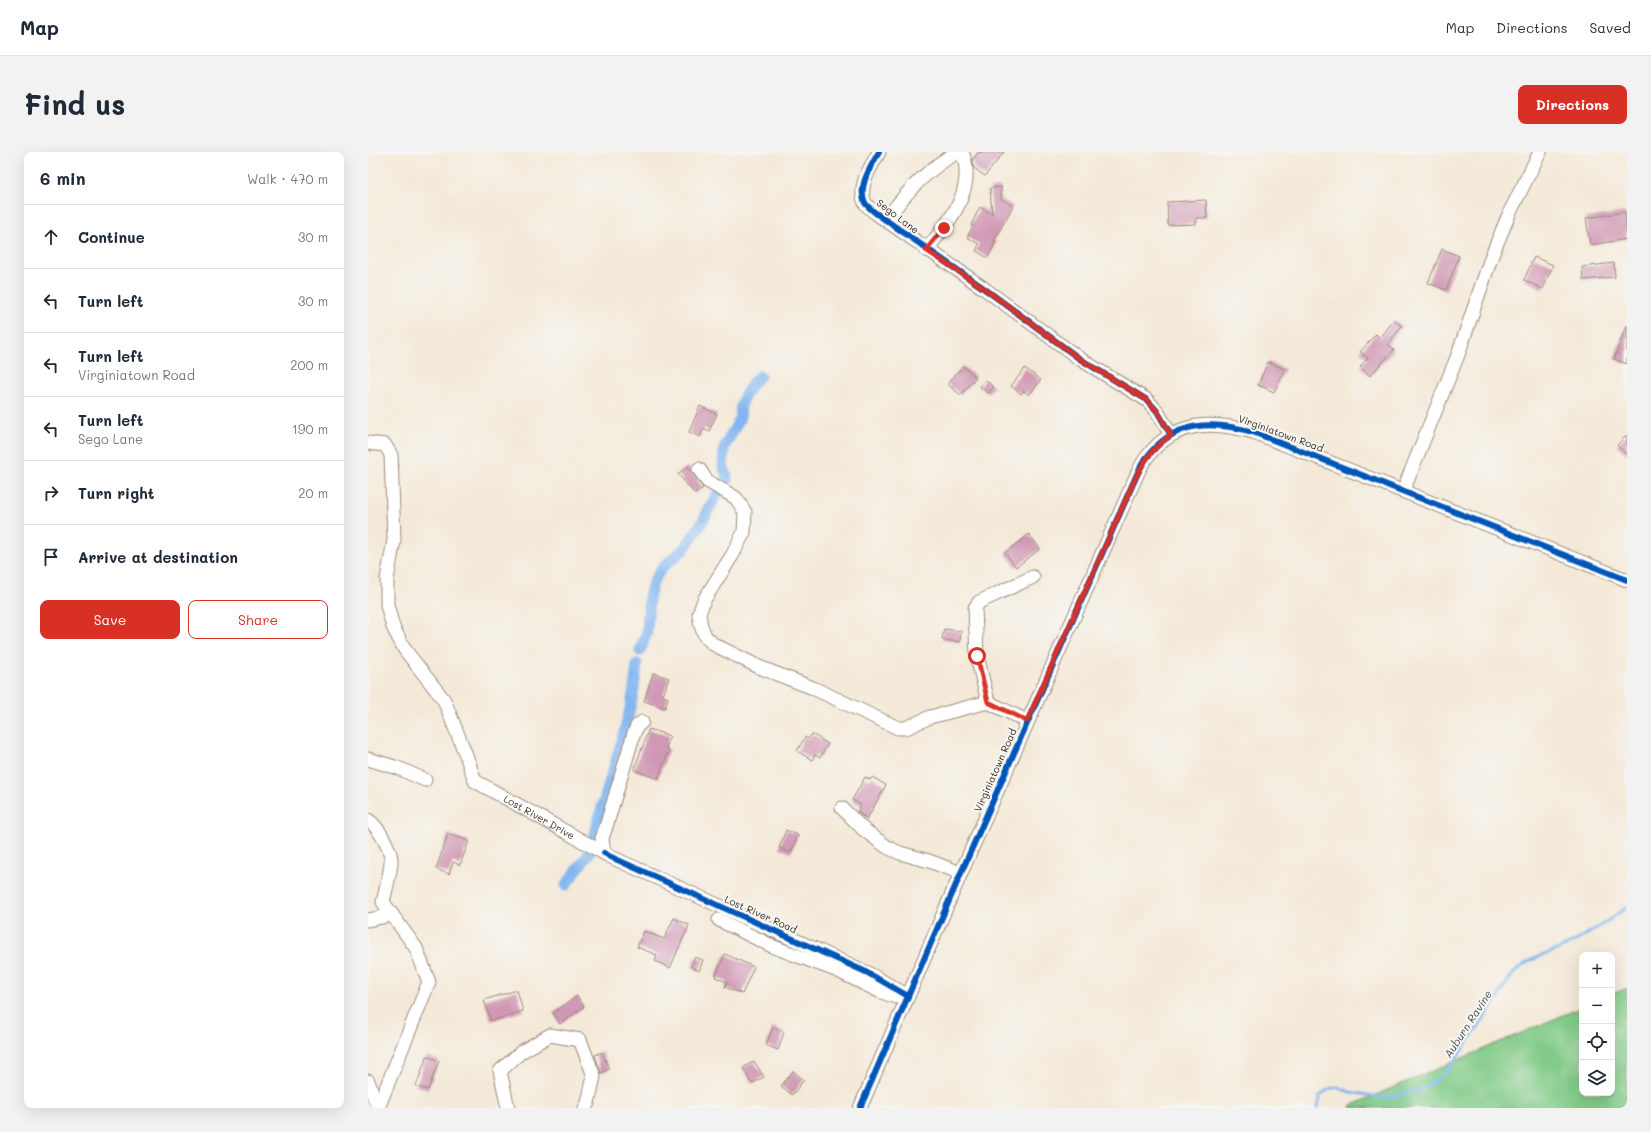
<!DOCTYPE html>
<meta charset="utf-8">
<style>
:root{--surface:#fff;--page:#f2f2f3;--text:#1f2937;--muted:#747a83;--line:#e0e1e3;--accent:#d93025}
body{margin:0;font-family:Mali,sans-serif;background:var(--page);color:var(--text)}
.controls{position:absolute;right:12px;bottom:12px;display:grid;overflow:hidden;border-radius:8px;box-shadow:0 4px 16px #0002}
.controls button{width:36px;height:36px;display:grid;place-items:center;padding:0;border:0;border-bottom:1px solid var(--line);background:var(--surface);color:var(--text);font:20px sans-serif}
.stop{position:absolute;width:12px;height:12px;margin:-9px;border:3px solid #d93025;border-radius:50%;background:#fff}
.stop.end{background:#d93025;border-color:#fff;box-shadow:0 1px 4px #0008}
.list{margin:0;padding:0;list-style:none}
h2{display:flex;justify-content:space-between;align-items:center;height:52px;margin:0;padding:0 16px;font-size:17px}
h2 small{font-size:13px;font-weight:400;color:var(--muted)}
.list li{display:grid;grid-template-columns:26px 1fr auto;gap:12px;align-items:center;box-sizing:border-box;height:64px;padding:0 16px;border-top:1px solid var(--line)}
.list b{display:block;font-size:15px;white-space:nowrap}
.list p{margin:0;font-size:13px;white-space:nowrap;color:var(--muted)}
.list em{font-size:13px;font-style:normal;color:var(--muted)}
.actions{display:flex;gap:8px;padding:12px 16px}
.actions a{flex:1;padding:9px 0;border:1px solid var(--accent);border-radius:8px;text-align:center;font-size:14px;color:var(--accent)}
.actions .main{background:var(--accent);color:#fff}
.icon{flex:none;width:22px;height:22px;fill:none;stroke:currentColor;stroke-width:2;stroke-linecap:round;stroke-linejoin:round}
.map{position:relative;flex:none;width:1259px;height:956px;overflow:hidden;border-radius:8px}
header{display:flex;align-items:center;gap:24px;box-sizing:border-box;height:56px;padding:0 20px;background:var(--surface);border-bottom:1px solid var(--line)}
header strong{font-size:19px}
nav{display:flex;gap:22px;margin-inline-start:auto;font-size:14px}
.intro{display:flex;align-items:center;justify-content:space-between;box-sizing:border-box;height:96px;padding:0 24px}
h1{margin:0;font-size:28px}
.button{padding:10px 18px;border-radius:8px;background:var(--accent);color:#fff;font-size:14px;font-weight:700}
main{display:flex;gap:24px;padding:0 24px}
aside{flex:1;background:var(--surface);border-radius:8px;box-shadow:0 4px 16px #0002}
.map>svg:first-child{display:block}
</style>
<header>
<strong>Map</strong>
<nav><a>Map</a><a>Directions</a><a>Saved</a></nav>
</header>
<div class="intro"><h1>Find us</h1><a class="button">Directions</a></div>
<main>
<aside>
<h2>6 min<small>Walk · 470 m</small></h2>
<ul class="list">
<li><svg class="icon" aria-label="ahead" viewBox="0 0 24 24"><path d="M12 20V5M6 11l6-6 6 6"/></svg><div><b>Continue</b></div><em>30 m</em></li>
<li><svg class="icon" aria-label="left" viewBox="0 0 24 24"><path d="M17 20v-9H6M10 6l-5 5 5 5"/></svg><div><b>Turn left</b></div><em>30 m</em></li>
<li><svg class="icon" aria-label="left" viewBox="0 0 24 24"><path d="M17 20v-9H6M10 6l-5 5 5 5"/></svg><div><b>Turn left</b><p>Virginiatown Road</p></div><em>200 m</em></li>
<li><svg class="icon" aria-label="left" viewBox="0 0 24 24"><path d="M17 20v-9H6M10 6l-5 5 5 5"/></svg><div><b>Turn left</b><p>Sego Lane</p></div><em>190 m</em></li>
<li><svg class="icon" aria-label="right" viewBox="0 0 24 24"><path d="M7 20v-9h11M14 6l5 5-5 5"/></svg><div><b>Turn right</b></div><em>20 m</em></li>
<li><svg class="icon" aria-label="arrive" viewBox="0 0 24 24"><path d="M6 21V4h12l-3 4 3 4H6"/></svg><div><b>Arrive at destination</b></div></li>
</ul>
<div class="actions"><a class="main">Save</a><a>Share</a></div>
</aside>
<div class="map">
<svg width="1259" height="956" viewBox="0 0 1259 956">
<rect width="100%" height="100%" fill="#f6f6f2"/>
<filter id="ink" filterUnits="userSpaceOnUse"><feTurbulence type="fractalNoise" baseFrequency=".025" numOctaves="2"/><feDisplacementMap in="SourceGraphic" scale="8" xChannelSelector="R" yChannelSelector="G"/><feConvolveMatrix kernelMatrix="1 2 1 2 8 2 1 2 1" color-interpolation-filters="sRGB"/></filter>
<filter id="wash" filterUnits="userSpaceOnUse"><feTurbulence type="fractalNoise" baseFrequency=".012" numOctaves="4" result="noise"/><feDisplacementMap in="SourceGraphic" scale="16" xChannelSelector="R" yChannelSelector="G"/><feGaussianBlur stdDeviation="0.9" result="paint"/><feColorMatrix in="noise" values="0 0 0 0 0 0 0 0 0 0 0 0 0 0 0 0 0 1.4 0 .05"/><feComposite in="paint" operator="in"/></filter>
<g filter="url(#wash)">
<rect width="100%" height="100%" fill="#f4e9d8"/>
<polygon fill="#81ca87" stroke="#5e7a52" points="1259,836 1259,956 983,956 984,953 1214,855 1214,941 1244,941 1244,842"/>
<g fill="none" stroke-linecap="round" stroke-linejoin="round">
<path stroke="#82b6f0" stroke-width="3" d="M950,956l2,-12 9,-7 8,-2 13,5 36,6 36,-9 15,-9 11,-10 50,-72c9,-19 20,-33 40,-41 7,-3 16,-5 23,-9 21,-9 47,-27 66,-41"/>
<g stroke="#82b6f0" stroke-width="11">
<polyline points="272,499 279,480 281,445 285,430 294,416 315,398 332,374 348,344 359,330 359,323 355,315 356,296 372,266 373,253 375,247 385,230 392,224"/>
<path d="M225,690c13,-59 39,-117 44,-178"/>
<polyline points="198,733 222,700"/>
</g>
</g>
<g id="blocks">
<g fill="#d098b4">
<polygon points="611,0 636,0 617,24 606,16 604,8"/>
<polygon points="633,35 633,47 645,54 626,89 628,90 620,106 608,99 611,92 599,85 605,74 603,73 612,55 624,62 622,36"/>
<polygon points="838,48 839,66 828,66 828,72 800,73 799,50"/>
<polygon points="1257,60 1259,87 1222,93 1218,66"/>
<polygon points="1074,97 1091,104 1078,138 1060,131"/>
<polygon points="1166,105 1185,113 1175,137 1156,128"/>
<polygon points="1246,111 1247,125 1215,128 1214,115"/>
<polygon points="1026,168 1034,174 1020,192 1026,198 1002,224 992,215 1000,206 992,200 1008,182 1012,186"/>
<polygon points="1258,174 1259,174 1259,212 1246,207"/>
<polygon points="900,210 917,217 906,240 890,233"/>
<polygon points="595,214 608,225 593,243 579,232"/>
<polygon points="657,216 673,228 661,243 656,239 653,242 643,234"/>
<polygon points="617,228 626,235 620,241 612,235"/>
<polygon points="332,254 349,262 341,279 336,276 332,285 321,280"/>
<polygon points="1259,283 1259,303 1249,293"/>
<polygon points="320,314 335,336 327,342 310,322"/>
<polygon points="661,382 672,397 648,415 637,401"/>
<polygon points="576,477 593,479 592,490 574,488"/>
<polygon points="285,521 301,526 295,544 300,546 297,556 276,549"/>
<polygon points="281,577 302,584 298,596 301,597 290,627 266,618"/>
<polygon points="444,582 460,592 452,606 447,603 444,608 429,599 437,585 440,587"/>
<polygon points="497,625 502,628 504,625 518,633 499,667 490,660 493,653 484,648"/>
<polygon points="418,678 430,683 423,701 411,696"/>
<polygon points="80,682 101,689 92,713 85,710 81,722 68,717"/>
<polygon points="306,766 321,773 302,816 287,809 289,803 269,795 276,779 296,787"/>
<polygon points="357,802 386,815 374,842 357,835 359,830 347,825"/>
<polygon points="327,805 335,808 331,819 323,815"/>
<polygon points="149,838 155,859 123,869 116,848"/>
<polygon points="209,844 216,855 192,872 185,861"/>
<polygon points="405,875 416,880 410,898 398,893"/>
<polygon points="234,900 241,917 233,921 227,903"/>
<polygon points="59,904 71,909 60,938 48,934"/>
<polygon points="386,909 396,925 384,932 375,916"/>
<polygon points="425,919 436,928 424,943 413,934"/>
</g>
</g>
</g>
<g filter="url(#ink)">
<use href="#blocks" fill-opacity="0" stroke="#988a7b" stroke-width="1"/>
<g fill="none" stroke-linecap="round" stroke-linejoin="round">
<g stroke="#988a7b" stroke-width="15">
<g id="minor">
<path d="M511,0c-8,15 -22,34 -14,51 3,4 8,8 12,11l105,73 98,72 67,41 10,11 14,24"/>
<path d="M518,68c19,-27 42,-52 72,-68"/>
<path d="M558,98c23,-27 51,-61 36,-98"/>
<path id="s1" d="M0,291l17,2 6,10 3,85 -7,39v26l6,22 12,23 39,50 22,55 9,26 136,76 255,115 42,24"/>
<polyline points="331,317 339,329 368,346 377,360 376,380 365,402 336,448 331,462 333,474 337,484 345,492 391,515 445,536 530,576 538,576 562,565 620,550 659,569"/>
<polyline points="1035,339 1090,203 1124,103 1142,60 1172,0"/>
<polyline points="620,550 609,504 607,456 611,450 665,425"/>
<polyline points="0,607 30,616 57,628"/>
<polyline points="474,656 495,677 519,695 532,701 561,709 593,721"/>
<path d="M0,668c10,6 22,28 23,39 1,9 -6,33 -8,43l33,46 13,34 -51,126"/>
<polyline points="236,701 234,686 237,678 266,581 269,574 274,570"/>
<polyline points="0,768 24,763"/>
<polyline points="351,768 406,795 470,819 511,839 528,845 538,844"/>
<polyline points="0,929 10,956"/>
<polyline points="140,956 132,919 153,900 182,883 212,888 226,924 220,951 217,956"/>
<path d="M492,956l101,-235 174,-394c3,-7 7,-16 12,-22 27,-36 65,-37 106,-25l374,148"/>
</g>
</g>
<use href="#minor" stroke="#fff" stroke-width="13"/>
<g stroke="#f6f6f2" stroke-width="8">
<g id="cycleway">
<path d="M511,0c-8,15 -22,34 -14,51 3,4 8,8 12,11l105,73 98,72 67,41 10,11 14,24"/>
<polyline points="236,701 243,705 498,820 540,844"/>
<path d="M492,956l101,-235 174,-394c3,-7 7,-16 12,-22 27,-36 65,-37 106,-25l374,148"/>
</g>
</g>
<use href="#cycleway" stroke="#0057b8" stroke-width="6"/>
</g>
</g>
<g fill="none" stroke-linecap="round" stroke-linejoin="round" filter="url(#ink)">
<path stroke="#d93025" stroke-width="5" d="M576,76l-18,22 56,37 98,72 67,41 10,11 14,24c-18,13 -26,24 -36,44l-108,242 -39,-19 -11,-46"/>
</g>
<g text-anchor="middle" stroke-width="4" stroke-linejoin="round" paint-order="stroke">
<g font-size="10" fill="#3b2a1e" stroke="#f6f6f2">
<text transform="translate(530 64) rotate(37)" y="4">Sego Lane</text>
<text transform="translate(913 281) rotate(20)" y="4">Virginiatown Road</text>
<text transform="translate(627 618) rotate(-66)" y="4">Virginiatown Road</text>
<text dy="4" stroke="none"><textPath href="#s1" startOffset="452">Lost River Drive</textPath></text>
<text transform="translate(393 762) rotate(24)" y="4">Lost River Road</text>
</g>
<g font-size="11" font-style="italic" fill="#50545d" stroke="#f6f6f2">
<text transform="translate(1100 872) rotate(-57)" y="4">Auburn Ravine</text>
</g>
</g>
</svg>
<div class="controls">
<button>+</button>
<button>−</button>
<button><svg class="icon" aria-label="locate" viewBox="0 0 24 24"><circle cx="12" cy="12" r="6"/><path d="M12 2v4M12 18v4M2 12h4M18 12h4"/></svg></button>
<button><svg class="icon" aria-label="layers" viewBox="0 0 24 24"><path d="M12 4l9 5-9 5-9-5zM3 14l9 5 9-5"/></svg></button>
</div>
<div class="stop" style="left:609px;top:504px"></div>
<div class="stop end" style="left:576px;top:76px"></div>
</div>
</main>
